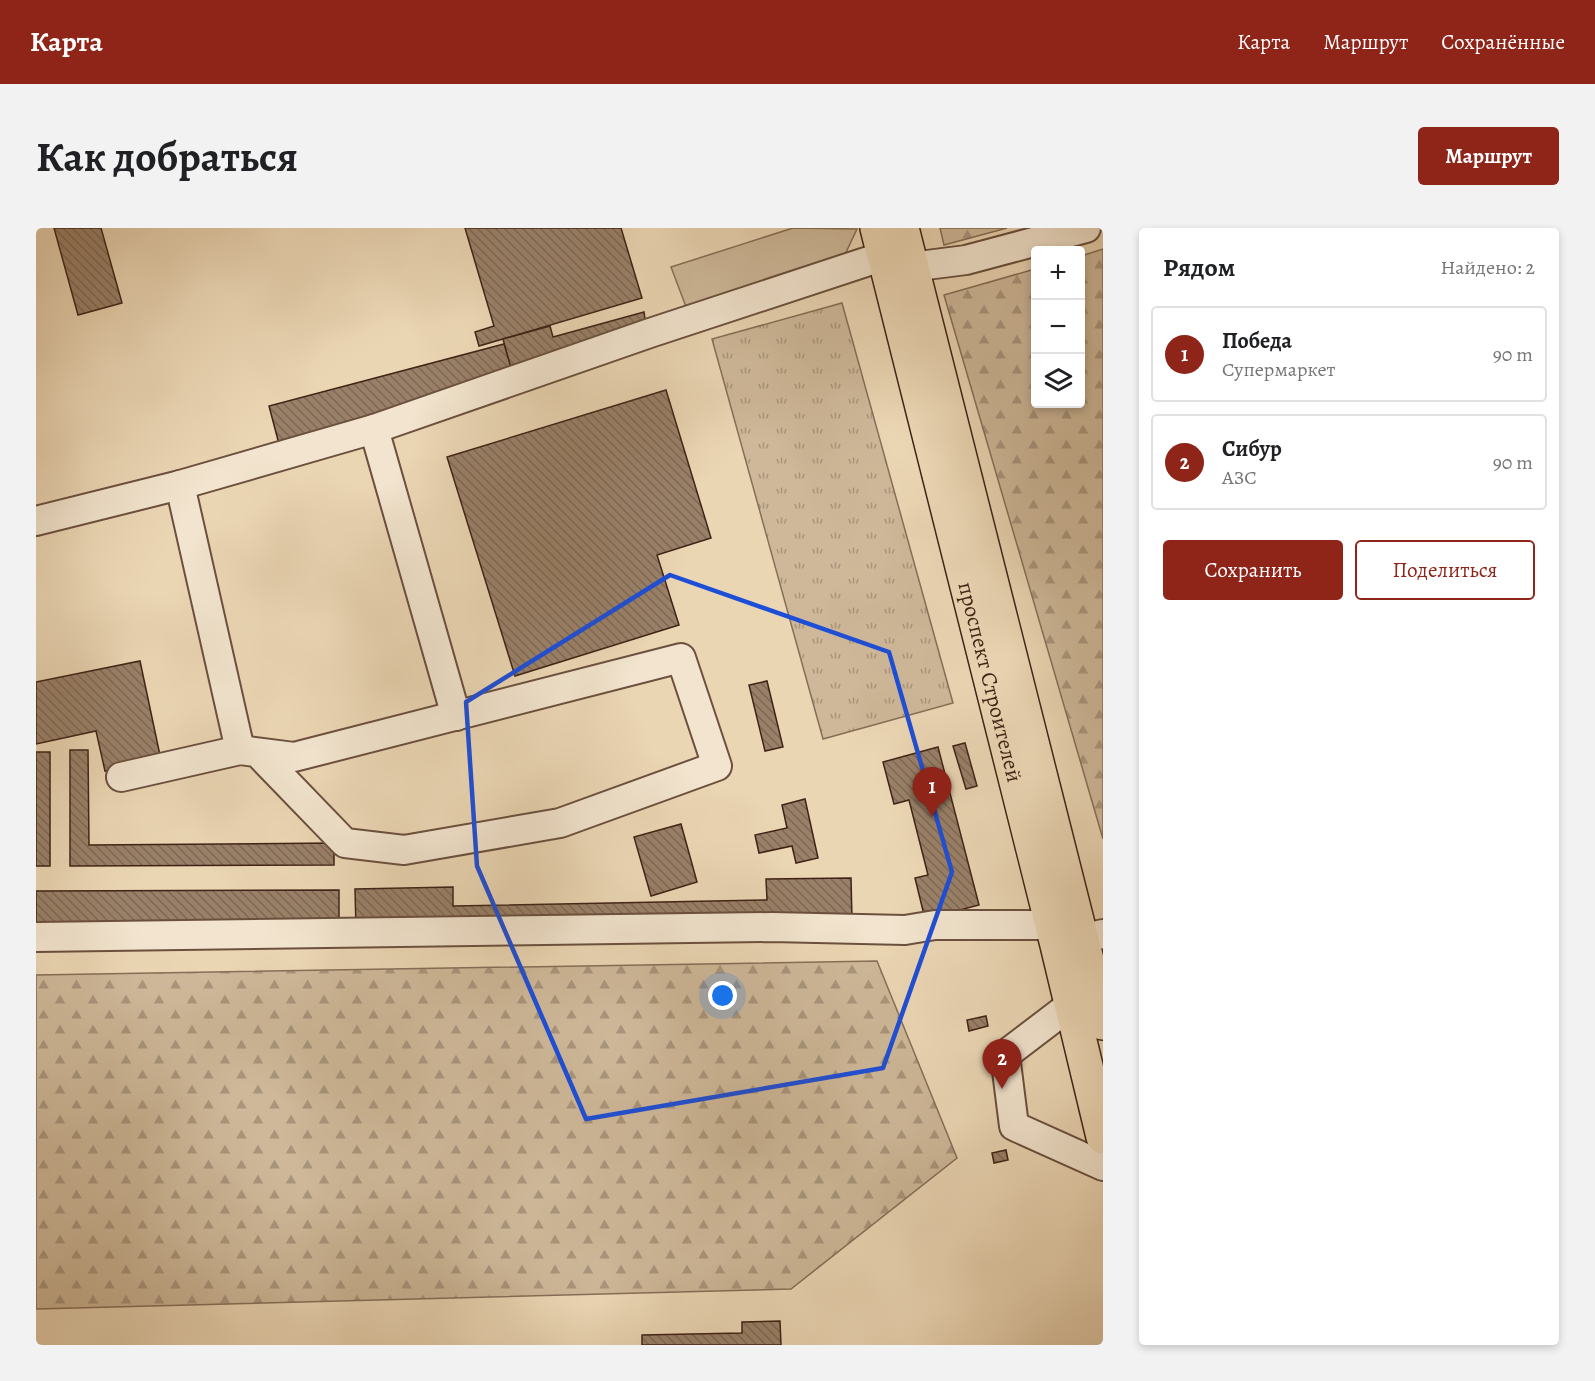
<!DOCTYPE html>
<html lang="ru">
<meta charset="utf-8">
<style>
:root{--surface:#fff;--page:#f2f2f2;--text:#202124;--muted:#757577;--line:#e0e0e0;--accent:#8f2418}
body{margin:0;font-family:Alegreya,serif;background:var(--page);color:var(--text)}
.controls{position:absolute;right:18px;top:18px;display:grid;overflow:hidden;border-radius:6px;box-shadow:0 3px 9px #0003}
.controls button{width:54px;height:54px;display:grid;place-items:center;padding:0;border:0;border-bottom:2px solid var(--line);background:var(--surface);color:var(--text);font:30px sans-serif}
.you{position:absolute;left:687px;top:768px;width:21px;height:21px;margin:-15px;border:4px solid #fff;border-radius:50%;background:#1a73e8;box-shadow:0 0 0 9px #1a73e833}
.badge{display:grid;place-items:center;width:39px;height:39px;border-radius:50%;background:var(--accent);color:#fff;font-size:20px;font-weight:700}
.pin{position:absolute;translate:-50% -50px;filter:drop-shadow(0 2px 3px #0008)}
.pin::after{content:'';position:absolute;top:32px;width:21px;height:18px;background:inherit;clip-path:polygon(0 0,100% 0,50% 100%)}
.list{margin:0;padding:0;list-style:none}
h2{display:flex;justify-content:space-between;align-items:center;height:78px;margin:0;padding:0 24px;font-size:26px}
h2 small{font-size:20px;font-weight:400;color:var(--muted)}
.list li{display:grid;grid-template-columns:39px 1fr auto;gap:18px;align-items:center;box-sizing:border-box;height:96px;margin:0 12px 12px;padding:0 12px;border:2px solid var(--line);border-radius:6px}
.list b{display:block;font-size:22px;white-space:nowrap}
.list p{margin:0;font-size:20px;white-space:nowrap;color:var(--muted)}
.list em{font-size:20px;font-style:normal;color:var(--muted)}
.actions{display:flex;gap:12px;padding:18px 24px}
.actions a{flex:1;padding:14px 0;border:2px solid var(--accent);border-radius:6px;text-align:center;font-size:21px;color:var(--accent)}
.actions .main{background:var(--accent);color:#fff}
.icon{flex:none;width:33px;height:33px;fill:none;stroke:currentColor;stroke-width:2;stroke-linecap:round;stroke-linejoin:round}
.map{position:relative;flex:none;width:1067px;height:1117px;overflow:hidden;border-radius:6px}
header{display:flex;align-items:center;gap:36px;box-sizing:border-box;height:84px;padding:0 30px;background:var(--accent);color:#fff}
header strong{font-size:28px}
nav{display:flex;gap:33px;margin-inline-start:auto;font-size:21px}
.intro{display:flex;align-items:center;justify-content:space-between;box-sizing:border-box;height:144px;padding:0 36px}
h1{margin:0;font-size:42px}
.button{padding:15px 27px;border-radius:6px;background:var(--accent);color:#fff;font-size:21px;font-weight:700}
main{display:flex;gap:36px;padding:0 36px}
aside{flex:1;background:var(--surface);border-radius:6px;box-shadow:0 3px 9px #0003}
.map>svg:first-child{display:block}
</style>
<header>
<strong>Карта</strong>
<nav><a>Карта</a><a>Маршрут</a><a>Сохранённые</a></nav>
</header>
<div class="intro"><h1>Как добраться</h1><a class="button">Маршрут</a></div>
<main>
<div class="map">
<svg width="1067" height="1117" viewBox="0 0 1067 1117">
<defs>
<pattern id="forest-firs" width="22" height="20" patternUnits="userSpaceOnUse" patternTransform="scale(1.5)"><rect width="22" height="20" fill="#ceb899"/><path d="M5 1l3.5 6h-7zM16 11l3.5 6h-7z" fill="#a9957c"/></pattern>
<pattern id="park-tufts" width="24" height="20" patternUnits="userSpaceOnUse" patternTransform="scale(1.5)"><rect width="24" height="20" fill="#ceb899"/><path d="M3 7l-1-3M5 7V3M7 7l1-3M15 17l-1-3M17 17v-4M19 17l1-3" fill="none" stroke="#a9957c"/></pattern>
<pattern id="building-back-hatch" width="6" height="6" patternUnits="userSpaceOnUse" patternTransform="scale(1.5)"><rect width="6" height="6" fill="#998068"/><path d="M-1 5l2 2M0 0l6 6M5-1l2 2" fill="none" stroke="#7e6855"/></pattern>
</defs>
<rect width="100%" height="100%" fill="#ebd6b4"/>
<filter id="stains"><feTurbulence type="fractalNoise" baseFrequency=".00333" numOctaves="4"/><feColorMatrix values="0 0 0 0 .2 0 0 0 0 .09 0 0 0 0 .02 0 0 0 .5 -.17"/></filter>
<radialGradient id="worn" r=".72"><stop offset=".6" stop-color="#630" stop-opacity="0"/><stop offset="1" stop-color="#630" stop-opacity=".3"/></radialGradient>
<polygon fill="#ceb899" stroke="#876e58" stroke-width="1.5" points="757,0 821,1 805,35 652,84 635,39"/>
<g fill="url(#forest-firs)" stroke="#876e58" stroke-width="1.5">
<polygon points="904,0 971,0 908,17"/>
<polygon points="1067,21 1067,611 908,67 999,41 999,176 1044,176 1045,28"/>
<polygon points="841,733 921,930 755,1061 0,1081 0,747"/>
</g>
<polygon fill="url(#park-tufts)" stroke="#876e58" stroke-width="1.5" points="806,75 917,475 787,511 676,111"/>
<g fill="url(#building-back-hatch)" stroke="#402316" stroke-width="1.5">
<polygon points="18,0 65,0 86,75 42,87"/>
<polygon points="429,0 585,0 606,70 443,118 439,104 458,98"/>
<polygon points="608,84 611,105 477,148 467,111 514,98 517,109"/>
<polygon points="468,116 478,150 243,216 233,178"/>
<polygon points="630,162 675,310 621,327 643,397 479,448 411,229"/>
<polygon points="104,433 125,532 69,543 60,503 0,516 0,454"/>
<polygon points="731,453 747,519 729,523 713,457"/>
<polygon points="929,515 941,558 930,561 917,518"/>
<polygon points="902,519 943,677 889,691 879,650 892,647 873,572 858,576 847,534"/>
<polygon points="34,522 52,522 53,617 298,615 298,637 34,638"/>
<rect x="0" y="524" width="14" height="114"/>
<polygon points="769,571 782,630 760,635 756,618 723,625 719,607 751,600 746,577"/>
<polygon points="645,596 661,654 615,668 598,609"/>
<polygon points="815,650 816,692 320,701 319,661 417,659 417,678 731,672 730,651"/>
<polygon points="303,662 303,702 0,703 0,663"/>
<polygon points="950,788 952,798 933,803 931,792"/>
<polygon points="970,922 972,932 958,935 956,925"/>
<polygon points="744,1093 745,1117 606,1117 606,1107 706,1105 706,1094"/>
</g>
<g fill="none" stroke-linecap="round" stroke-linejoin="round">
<g stroke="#6b503e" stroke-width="32">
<g id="minor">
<polyline points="875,39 930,32 1050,0"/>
<polyline points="338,201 420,488"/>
<polyline points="144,257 204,522"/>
<polyline points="0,293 144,257 338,201 614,105 848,28"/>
<polyline points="85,549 204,522 258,529 645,430 681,538 524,595 368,622 309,615 222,525"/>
<polyline points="0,709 736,699 869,702 899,697 1016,697"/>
<polyline points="1023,716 1067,706"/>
<polyline points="1036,776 969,827 978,898 1067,938"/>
</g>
</g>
<g stroke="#402316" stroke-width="36">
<g id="major">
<path id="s1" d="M841,0l180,717 46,192"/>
<polyline points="866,0 1067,795"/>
</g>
</g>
<use href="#minor" stroke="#f2e4ce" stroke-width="28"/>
<use href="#major" stroke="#ebd6b4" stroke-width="33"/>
</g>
<path fill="none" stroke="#1d4ed8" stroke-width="4.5" stroke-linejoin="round" d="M634,347l219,77 63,220 -69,196 -297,51 -109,-253 -11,-164z"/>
<g text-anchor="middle" stroke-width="4.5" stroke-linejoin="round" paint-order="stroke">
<g font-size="22" fill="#402316" stroke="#f2e4ce">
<text dy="8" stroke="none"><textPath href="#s1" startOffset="468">проспект Строителей</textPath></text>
</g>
</g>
<rect width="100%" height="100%" filter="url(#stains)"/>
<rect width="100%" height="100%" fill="url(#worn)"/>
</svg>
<div class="controls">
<button>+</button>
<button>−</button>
<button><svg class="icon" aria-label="layers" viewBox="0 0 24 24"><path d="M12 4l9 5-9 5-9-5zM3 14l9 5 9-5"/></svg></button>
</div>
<div class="you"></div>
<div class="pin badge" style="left:896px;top:589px">1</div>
<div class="pin badge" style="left:966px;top:861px">2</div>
</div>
<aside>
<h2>Рядом<small>Найдено: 2</small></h2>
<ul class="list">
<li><span class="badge">1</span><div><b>Победа</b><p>Супермаркет</p></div><em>90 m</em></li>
<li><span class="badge">2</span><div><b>Сибур</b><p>АЗС</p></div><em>90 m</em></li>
</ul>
<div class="actions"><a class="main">Сохранить</a><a>Поделиться</a></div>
</aside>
</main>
